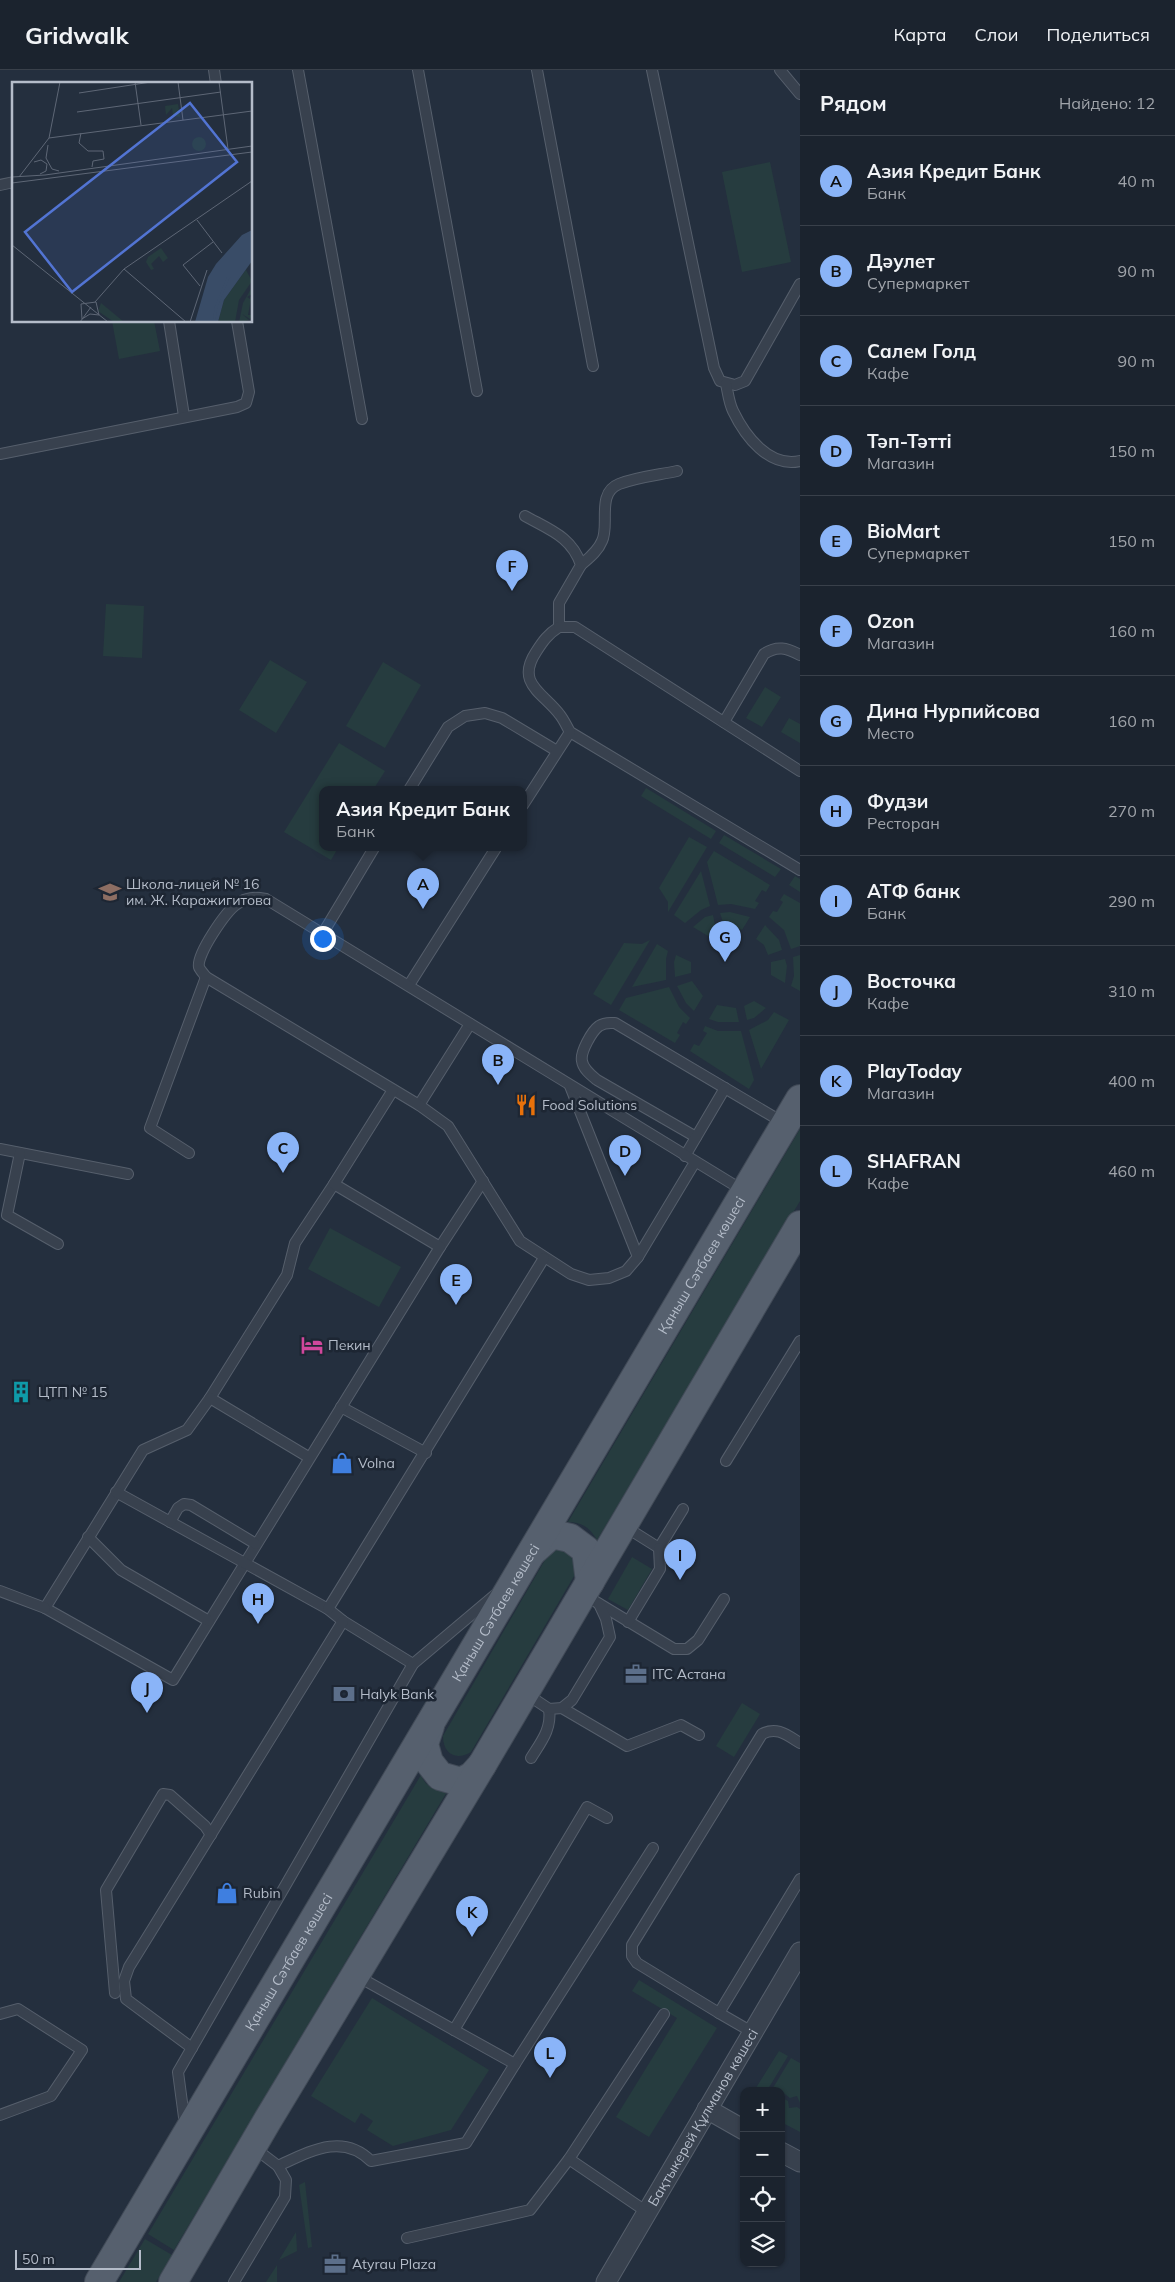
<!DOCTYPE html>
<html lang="ru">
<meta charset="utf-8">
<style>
:root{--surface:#1b232e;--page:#282f3a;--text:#f1f3f6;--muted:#a0a4aa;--line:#39404a;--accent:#8ab4f8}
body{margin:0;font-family:Mulish,sans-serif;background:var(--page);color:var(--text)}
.controls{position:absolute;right:15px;bottom:15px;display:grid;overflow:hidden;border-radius:10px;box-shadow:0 1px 4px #0004}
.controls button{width:45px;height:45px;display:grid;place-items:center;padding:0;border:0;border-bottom:1px solid var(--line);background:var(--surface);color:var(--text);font:25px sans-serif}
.scale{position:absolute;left:15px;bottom:12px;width:126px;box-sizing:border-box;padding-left:5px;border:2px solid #b4bcc9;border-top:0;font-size:14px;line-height:18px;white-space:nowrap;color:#b4bcc9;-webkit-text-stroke:4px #1d2633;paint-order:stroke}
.you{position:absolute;left:322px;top:868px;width:18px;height:18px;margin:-12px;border:4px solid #fff;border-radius:50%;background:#1a73e8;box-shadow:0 0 0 8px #1a73e833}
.badge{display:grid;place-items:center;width:32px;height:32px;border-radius:50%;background:var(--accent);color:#111;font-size:16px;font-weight:700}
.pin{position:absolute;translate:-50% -41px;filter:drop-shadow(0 1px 2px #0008)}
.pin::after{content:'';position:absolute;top:26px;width:18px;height:15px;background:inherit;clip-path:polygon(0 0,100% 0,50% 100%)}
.popup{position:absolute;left:319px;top:716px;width:208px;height:65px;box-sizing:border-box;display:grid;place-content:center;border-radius:10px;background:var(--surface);filter:drop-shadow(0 1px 4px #0005);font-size:16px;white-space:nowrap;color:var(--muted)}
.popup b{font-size:19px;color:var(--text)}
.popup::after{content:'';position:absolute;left:50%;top:100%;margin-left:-10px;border:10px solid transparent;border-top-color:var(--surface)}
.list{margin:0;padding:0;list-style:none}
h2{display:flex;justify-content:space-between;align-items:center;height:65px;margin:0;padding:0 20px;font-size:21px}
h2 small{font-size:16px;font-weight:400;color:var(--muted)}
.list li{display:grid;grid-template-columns:32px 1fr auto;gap:15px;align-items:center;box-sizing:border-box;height:90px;padding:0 20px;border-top:1px solid var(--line)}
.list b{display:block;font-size:19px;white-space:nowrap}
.list p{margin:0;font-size:16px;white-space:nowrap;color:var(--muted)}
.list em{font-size:16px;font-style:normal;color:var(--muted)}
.icon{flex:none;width:28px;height:28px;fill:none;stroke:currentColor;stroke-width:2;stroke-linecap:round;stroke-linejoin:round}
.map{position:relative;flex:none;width:800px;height:2212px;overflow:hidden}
header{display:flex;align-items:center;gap:30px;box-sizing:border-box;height:70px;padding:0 25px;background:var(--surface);border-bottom:1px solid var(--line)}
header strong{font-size:24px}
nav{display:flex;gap:28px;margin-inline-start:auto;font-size:18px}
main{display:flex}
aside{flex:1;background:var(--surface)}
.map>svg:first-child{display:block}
</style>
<header>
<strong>Gridwalk</strong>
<nav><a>Карта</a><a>Слои</a><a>Поделиться</a></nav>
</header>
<main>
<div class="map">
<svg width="800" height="2212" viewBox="0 0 800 2212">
<rect width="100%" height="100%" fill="#242f3e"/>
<g fill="#263c3f">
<polygon points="770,92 791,192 742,202 722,102"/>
<polygon points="112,251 154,251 160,281 119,289"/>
<polygon points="106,534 144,536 142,588 103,586"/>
<polygon points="270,590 307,612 276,663 239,640"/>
<polygon points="383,592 421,615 385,678 346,656"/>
<polygon points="765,617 781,627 762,657 746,648"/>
<polygon points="789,648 800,654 800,673 781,662"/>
<polygon points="339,673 385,701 373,720 323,720 323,778 338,778 331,790 284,762"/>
<polygon points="646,718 716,761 711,769 641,726"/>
<polygon points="724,765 781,799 775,807 719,773"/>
<polygon points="689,767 707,777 668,842 668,832 659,818"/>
<polygon points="714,781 770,815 766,822 762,820 755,831 759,833 755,839 731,834 718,835 707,792"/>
<polygon points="701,801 710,836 701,840 685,853 674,845"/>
<polygon points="795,806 800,809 800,822 789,815"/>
<polygon points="784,824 800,833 800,876 791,879 784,860 769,847 773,841 777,842 783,832 780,830"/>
<polygon points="730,842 750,847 742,860 734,857 725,858 720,843"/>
<polygon points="713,845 716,860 708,866 693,857 705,847"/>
<polygon points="765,855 779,870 782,880 768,885 764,875 756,869"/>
<polygon points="650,870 611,935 593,924 624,873 642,874"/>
<polygon points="657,874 668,881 666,889 666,910 632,917"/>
<polygon points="676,885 691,892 691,903 675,907 674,892"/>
<polygon points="800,885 800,921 791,916 794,906 793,887"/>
<polygon points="785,889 787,896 785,913 771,905 771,892"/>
<polygon points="692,911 703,926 694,941 686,933 677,916"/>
<polygon points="669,917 679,937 690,948 686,954 683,952 677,963 680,965 675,973 619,940 626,928"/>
<polygon points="754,931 766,938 754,948 747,950 744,936"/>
<polygon points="717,935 736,938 739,952 718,952 709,949"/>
<polygon points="774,942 789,950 761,999 749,960 768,950"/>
<polygon points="705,956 718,961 741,961 754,1010 749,1019 690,981 694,974 699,976 707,963 703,961"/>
<path d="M800,1059v72l-203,339c-7,-12 -15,-18 -29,-18z"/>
<polygon points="330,1158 401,1197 379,1237 308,1199"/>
<path d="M556,1478l9,2 12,11v10l-106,181c-15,9 -28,2 -28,-16l106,-183z"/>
<polygon points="632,1487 652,1499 628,1540 608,1529"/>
<polygon points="742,1633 760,1644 734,1687 716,1676"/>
<path d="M421,1705c5,12 14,17 27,15l-274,460 -26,-16z"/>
<polygon points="639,1910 717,1958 649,2067 616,2047 677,1948 632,1921"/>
<polygon points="372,1928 489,2000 451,2060 393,2076 367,2060 373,2051 361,2043 355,2053 311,2026"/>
<polygon points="779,1981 788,1986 768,2019 771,2021 754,2021"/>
<polygon points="791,1988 800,1993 800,2033 797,2026 790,2028 781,2021 773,2018"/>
<polygon points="781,2027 788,2031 789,2038 797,2037 800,2039 800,2062 781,2052"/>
<polygon points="305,2112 312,2177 308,2178 299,2115"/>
<polygon points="296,2162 297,2181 279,2190"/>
<polygon points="145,2169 172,2185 156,2212 119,2212"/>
<polygon points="277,2195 277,2212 266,2212"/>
</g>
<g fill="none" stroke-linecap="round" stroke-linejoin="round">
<g stroke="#565f6c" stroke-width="12">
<g id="service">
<polyline points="214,0 216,14"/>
<polyline points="298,0 362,349"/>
<polyline points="418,0 477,321"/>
<polyline points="537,0 593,296"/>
<polyline points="652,0 714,298 720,311 735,315 745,311 800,214"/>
<polyline points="780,0 800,24"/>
<polyline points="0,115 14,112"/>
<polyline points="169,251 184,346"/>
<path d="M726,314c2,9 3,19 7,27 12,25 36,57 67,50"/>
<polyline points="0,384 237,337 246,333 249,322 237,251"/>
<path d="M525,446c25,14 47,21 56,49l-22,38v24c-11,7 -16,14 -23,25 -21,32 8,41 24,63 4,5 7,12 10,17l230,138"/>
<path d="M581,495c8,-7 17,-14 21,-24 8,-16 -6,-48 17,-57 18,-7 39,-9 58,-13"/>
<polyline points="559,557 575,557 800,701"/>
<path d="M724,652l40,-68c13,-9 23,-6 36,1"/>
<polyline points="409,720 448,657 465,646 485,643 502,648 557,681"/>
<polyline points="523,735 570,662"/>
<polyline points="323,863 374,778"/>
<polyline points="409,915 496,778"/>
<polyline points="570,1016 638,1187"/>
<polyline points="419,1035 470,954"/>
<path d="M696,1067l-99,-57c-6,-5 -14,-11 -15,-19 -2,-9 10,-30 17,-35 6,-4 10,-3 16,-3l169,100"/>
<polyline points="0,1079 128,1104"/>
<polyline points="20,1083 7,1145 58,1174"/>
<polyline points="189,1083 150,1058 206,907"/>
<polyline points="685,1086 725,1018"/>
<path d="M695,1092l-57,95 -12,14 -17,7 -20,2 -18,-6 -51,-33 -72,-115 -29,-21 -213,-128c-2,-3 -6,-7 -7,-10 -3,-12 27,-56 38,-63 9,-7 18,-7 29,-5l478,292"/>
<polyline points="440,1177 483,1111"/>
<polyline points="210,1328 287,1205 295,1173 334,1114"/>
<polyline points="341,1337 426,1383"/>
<path d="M310,1388l-100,-60 -23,32 -44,20 -98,158 128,72c88,-144 178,-288 267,-433l-106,-63 59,-94"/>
<polyline points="726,1391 800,1271"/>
<polyline points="116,1422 328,1539 343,1551 413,1594"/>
<polyline points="170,1452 178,1438 184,1434 191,1435 256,1474"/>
<polyline points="624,1456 659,1478 683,1439"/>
<polyline points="88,1467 121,1500 209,1551"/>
<polyline points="0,1521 45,1538"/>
<polyline points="583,1524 674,1579 687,1579 698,1570 724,1529"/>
<polyline points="328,1539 544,1188"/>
<polyline points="628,1552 660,1499 659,1478"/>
<path d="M525,1623l24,16c3,20 -8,33 -18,49"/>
<polyline points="562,1638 627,1676 681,1655 699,1665"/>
<polyline points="549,1639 562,1638 572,1630 610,1567 606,1549 599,1534"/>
<path d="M800,1673c-13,-8 -23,-17 -38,-9l-130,211v11l5,7 82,50 81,-134"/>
<polyline points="115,1923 106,1820 163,1724 170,1725 205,1756 211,1765"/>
<polyline points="719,1943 752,1962"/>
<polyline points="0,1944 18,1939 82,1980 51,2026 0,2045"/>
<polyline points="454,1960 587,1737 607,1748"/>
<polyline points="192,1978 126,1929 124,1911 129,1897 343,1551"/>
<polyline points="515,1994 653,1778"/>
<polyline points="185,2055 178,2002 413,1594 496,1524"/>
<polyline points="569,2089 664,1944"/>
<path d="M278,2096c31,-14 64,-34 93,-5l95,-18 49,-79 -158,-88"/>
<polyline points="407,2168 530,2140 569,2089 647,2142"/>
<polyline points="234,2212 285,2127 286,2110 278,2096 253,2077"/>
</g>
</g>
<g stroke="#565f6c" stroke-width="21">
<g id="minor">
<polyline points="707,2039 744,2060"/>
<polyline points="781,2082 800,2092"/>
<path id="s1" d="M606,2212l194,-330"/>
</g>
</g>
<g stroke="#414a57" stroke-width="30">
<g id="primary">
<polyline points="533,1481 552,1464 570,1468 586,1480 590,1512"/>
<polyline points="430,1656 424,1674 429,1692 440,1706 461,1712 472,1706 482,1695"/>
<path id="s2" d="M99,2212l701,-1183"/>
<polyline points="173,2212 266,2053 482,1695 800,1155"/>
</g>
</g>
<use href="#service" stroke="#38414e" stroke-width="10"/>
<use href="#minor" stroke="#38414e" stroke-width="19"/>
<use href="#primary" stroke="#56606e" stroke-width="28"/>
</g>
<defs>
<g id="school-bare" transform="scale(1.725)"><path d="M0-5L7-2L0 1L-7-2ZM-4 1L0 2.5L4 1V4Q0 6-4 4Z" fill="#8d6e63" stroke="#1d2633" stroke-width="2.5" paint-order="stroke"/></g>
<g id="restaurant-bare" transform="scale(1.725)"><path d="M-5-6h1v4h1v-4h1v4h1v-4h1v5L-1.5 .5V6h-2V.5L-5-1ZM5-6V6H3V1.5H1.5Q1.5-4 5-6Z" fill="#e8710a" stroke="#1d2633" stroke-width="2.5" paint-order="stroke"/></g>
<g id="hotel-bare" transform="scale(1.725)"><path d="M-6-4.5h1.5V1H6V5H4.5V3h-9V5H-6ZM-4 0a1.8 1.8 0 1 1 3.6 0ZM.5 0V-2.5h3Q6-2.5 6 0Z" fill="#d1479c" stroke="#1d2633" stroke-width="2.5" paint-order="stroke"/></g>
<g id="building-bare" transform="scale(1.725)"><path d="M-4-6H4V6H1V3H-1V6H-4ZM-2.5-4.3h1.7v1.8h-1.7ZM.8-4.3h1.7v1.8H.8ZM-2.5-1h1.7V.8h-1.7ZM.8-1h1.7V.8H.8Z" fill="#0f9aa8" stroke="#1d2633" stroke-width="2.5" paint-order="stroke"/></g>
<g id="shop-bare" transform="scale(1.725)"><path d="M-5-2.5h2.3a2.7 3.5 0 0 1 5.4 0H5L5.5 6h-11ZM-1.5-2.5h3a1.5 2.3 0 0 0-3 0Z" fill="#3f7fe0" stroke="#1d2633" stroke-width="2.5" paint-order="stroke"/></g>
<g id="office-bare" transform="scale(1.725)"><path d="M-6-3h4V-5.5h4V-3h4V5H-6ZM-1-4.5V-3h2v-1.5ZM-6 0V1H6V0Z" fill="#5c6f8a" stroke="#1d2633" stroke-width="2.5" paint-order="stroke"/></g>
<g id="bank-bare" transform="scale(1.725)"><path d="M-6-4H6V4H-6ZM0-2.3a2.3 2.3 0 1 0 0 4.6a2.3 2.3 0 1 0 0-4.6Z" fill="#5c6f8a" stroke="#1d2633" stroke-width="2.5" paint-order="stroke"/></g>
</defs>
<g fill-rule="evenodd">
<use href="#school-bare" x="110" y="822"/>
<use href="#restaurant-bare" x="526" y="1035"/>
<use href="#hotel-bare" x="312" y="1275"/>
<use href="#building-bare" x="21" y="1322"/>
<use href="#shop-bare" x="342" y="1393"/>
<use href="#office-bare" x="636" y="1604"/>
<use href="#bank-bare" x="344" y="1624"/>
<use href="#shop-bare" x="227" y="1823"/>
<use href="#office-bare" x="335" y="2194"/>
</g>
<g text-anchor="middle" stroke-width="5" stroke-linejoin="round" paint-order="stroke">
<g font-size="14" fill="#b4bcc9" stroke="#1d2633" text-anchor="start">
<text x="126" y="819">Школа-лицей № 16<tspan x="126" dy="16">им. Ж. Каражигитова</tspan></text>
<text x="542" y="1040">Food Solutions</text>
<text x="328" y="1280">Пекин</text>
<text x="38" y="1327">ЦТП № 15</text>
<text x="358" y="1398">Volna</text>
<text x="652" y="1609">ITC Астана</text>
<text x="360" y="1629">Halyk Bank</text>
<text x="243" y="1828">Rubin</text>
<text x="352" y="2199">Atyrau Plaza</text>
</g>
<g font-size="14" fill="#b4bcc9" stroke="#1d2633">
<text dy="5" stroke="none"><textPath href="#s2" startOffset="1182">Қаныш Сәтбаев көшесі</textPath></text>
<text dy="5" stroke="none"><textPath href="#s2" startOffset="778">Қаныш Сәтбаев көшесі</textPath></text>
<text dy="5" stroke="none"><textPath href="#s2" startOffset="372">Қаныш Сәтбаев көшесі</textPath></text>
<text dy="5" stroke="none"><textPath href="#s1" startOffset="191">Бақтыкерей Құлманов көшесі</textPath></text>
</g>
</g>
<g transform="translate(12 12)">
<rect width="240" height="240" fill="#242f3e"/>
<path d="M166,22l2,13 -7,-1 -1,-8 -6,7 -1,-9zM180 62a7 7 0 1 1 14 0a7 7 0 1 1-14 0ZM149,166l7,10 -5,4 -4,-6 -8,8 -2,-4 5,9 -3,1 -5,-8 2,-5zM240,179l-6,9 6,11 -13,19 -4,22h-17l6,-22zM240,205v7l-5,3 3,2 2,-5 -4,21h4l-2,4 -8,-5 7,6 -10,2 4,-19zM89,221l23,19h-10l-16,-11z" fill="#263c3f"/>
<path d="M240,148v31l-28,39 -6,22h-23l13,-45 8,-13 26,-29z" fill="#394c67"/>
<path fill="none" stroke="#394c67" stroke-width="2.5" d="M202,240l2,-15 12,-29 24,-24"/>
<path fill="none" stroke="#5e6776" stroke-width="1" d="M123,0l6,43M166,0l5,38M207,0l9,67M67,11l72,-11M65,30l144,-20M69,51l-2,10 9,8h15l1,8 -11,2 -1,6M37,56l203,-27M36,63l-2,13 6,11 7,2M22,80l7,-2 6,4 -1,7 -6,3M0,95l33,-2 207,-29M7,95l30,-39 11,-56M0,101l240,-31M185,138l25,33M0,163l96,77M112,187l62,53M188,204l-17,-21 30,-23M83,220l29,-33 128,-88M84,220l3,13 -9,-1 -8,5 -1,-15zM68,240l11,-15M178,240l17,-52"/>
<path fill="#5274d3" fill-opacity="0.15" stroke="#5274d3" stroke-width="2.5" d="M178,21l47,59 -165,130 -47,-60z"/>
<rect width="240" height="240" fill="none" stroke="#b4bcc9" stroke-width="2.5"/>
</g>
</svg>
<div class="controls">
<button>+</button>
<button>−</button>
<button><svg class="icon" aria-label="locate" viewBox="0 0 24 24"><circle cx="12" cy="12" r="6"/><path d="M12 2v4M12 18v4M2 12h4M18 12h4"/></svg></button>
<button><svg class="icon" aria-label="layers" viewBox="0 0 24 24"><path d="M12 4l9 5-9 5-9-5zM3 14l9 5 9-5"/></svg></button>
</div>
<div class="scale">50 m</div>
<div class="you"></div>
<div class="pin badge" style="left:423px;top:839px">A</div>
<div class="popup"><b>Азия Кредит Банк</b>Банк</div>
<div class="pin badge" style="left:498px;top:1015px">B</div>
<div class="pin badge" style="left:283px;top:1103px">C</div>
<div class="pin badge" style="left:625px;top:1106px">D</div>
<div class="pin badge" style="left:456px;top:1235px">E</div>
<div class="pin badge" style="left:512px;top:521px">F</div>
<div class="pin badge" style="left:725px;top:892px">G</div>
<div class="pin badge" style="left:258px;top:1554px">H</div>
<div class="pin badge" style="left:680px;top:1510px">I</div>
<div class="pin badge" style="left:147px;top:1643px">J</div>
<div class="pin badge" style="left:472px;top:1867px">K</div>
<div class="pin badge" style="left:550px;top:2008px">L</div>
</div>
<aside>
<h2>Рядом<small>Найдено: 12</small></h2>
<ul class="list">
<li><span class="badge">A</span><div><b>Азия Кредит Банк</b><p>Банк</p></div><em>40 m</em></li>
<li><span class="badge">B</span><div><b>Дәулет</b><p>Супермаркет</p></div><em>90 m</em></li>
<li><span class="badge">C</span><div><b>Салем Голд</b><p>Кафе</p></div><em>90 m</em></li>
<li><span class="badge">D</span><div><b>Тәп-Тәтті</b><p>Магазин</p></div><em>150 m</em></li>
<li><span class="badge">E</span><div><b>BioMart</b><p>Супермаркет</p></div><em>150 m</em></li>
<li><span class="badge">F</span><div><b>Ozon</b><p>Магазин</p></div><em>160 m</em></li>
<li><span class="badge">G</span><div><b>Дина Нурпийсова</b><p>Место</p></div><em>160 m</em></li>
<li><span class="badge">H</span><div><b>Фудзи</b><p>Ресторан</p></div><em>270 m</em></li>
<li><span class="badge">I</span><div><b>АТФ банк</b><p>Банк</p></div><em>290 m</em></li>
<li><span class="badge">J</span><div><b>Восточка</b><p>Кафе</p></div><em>310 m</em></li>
<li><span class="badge">K</span><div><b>PlayToday</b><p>Магазин</p></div><em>400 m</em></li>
<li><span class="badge">L</span><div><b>SHAFRAN</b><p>Кафе</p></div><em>460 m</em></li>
</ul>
</aside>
</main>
